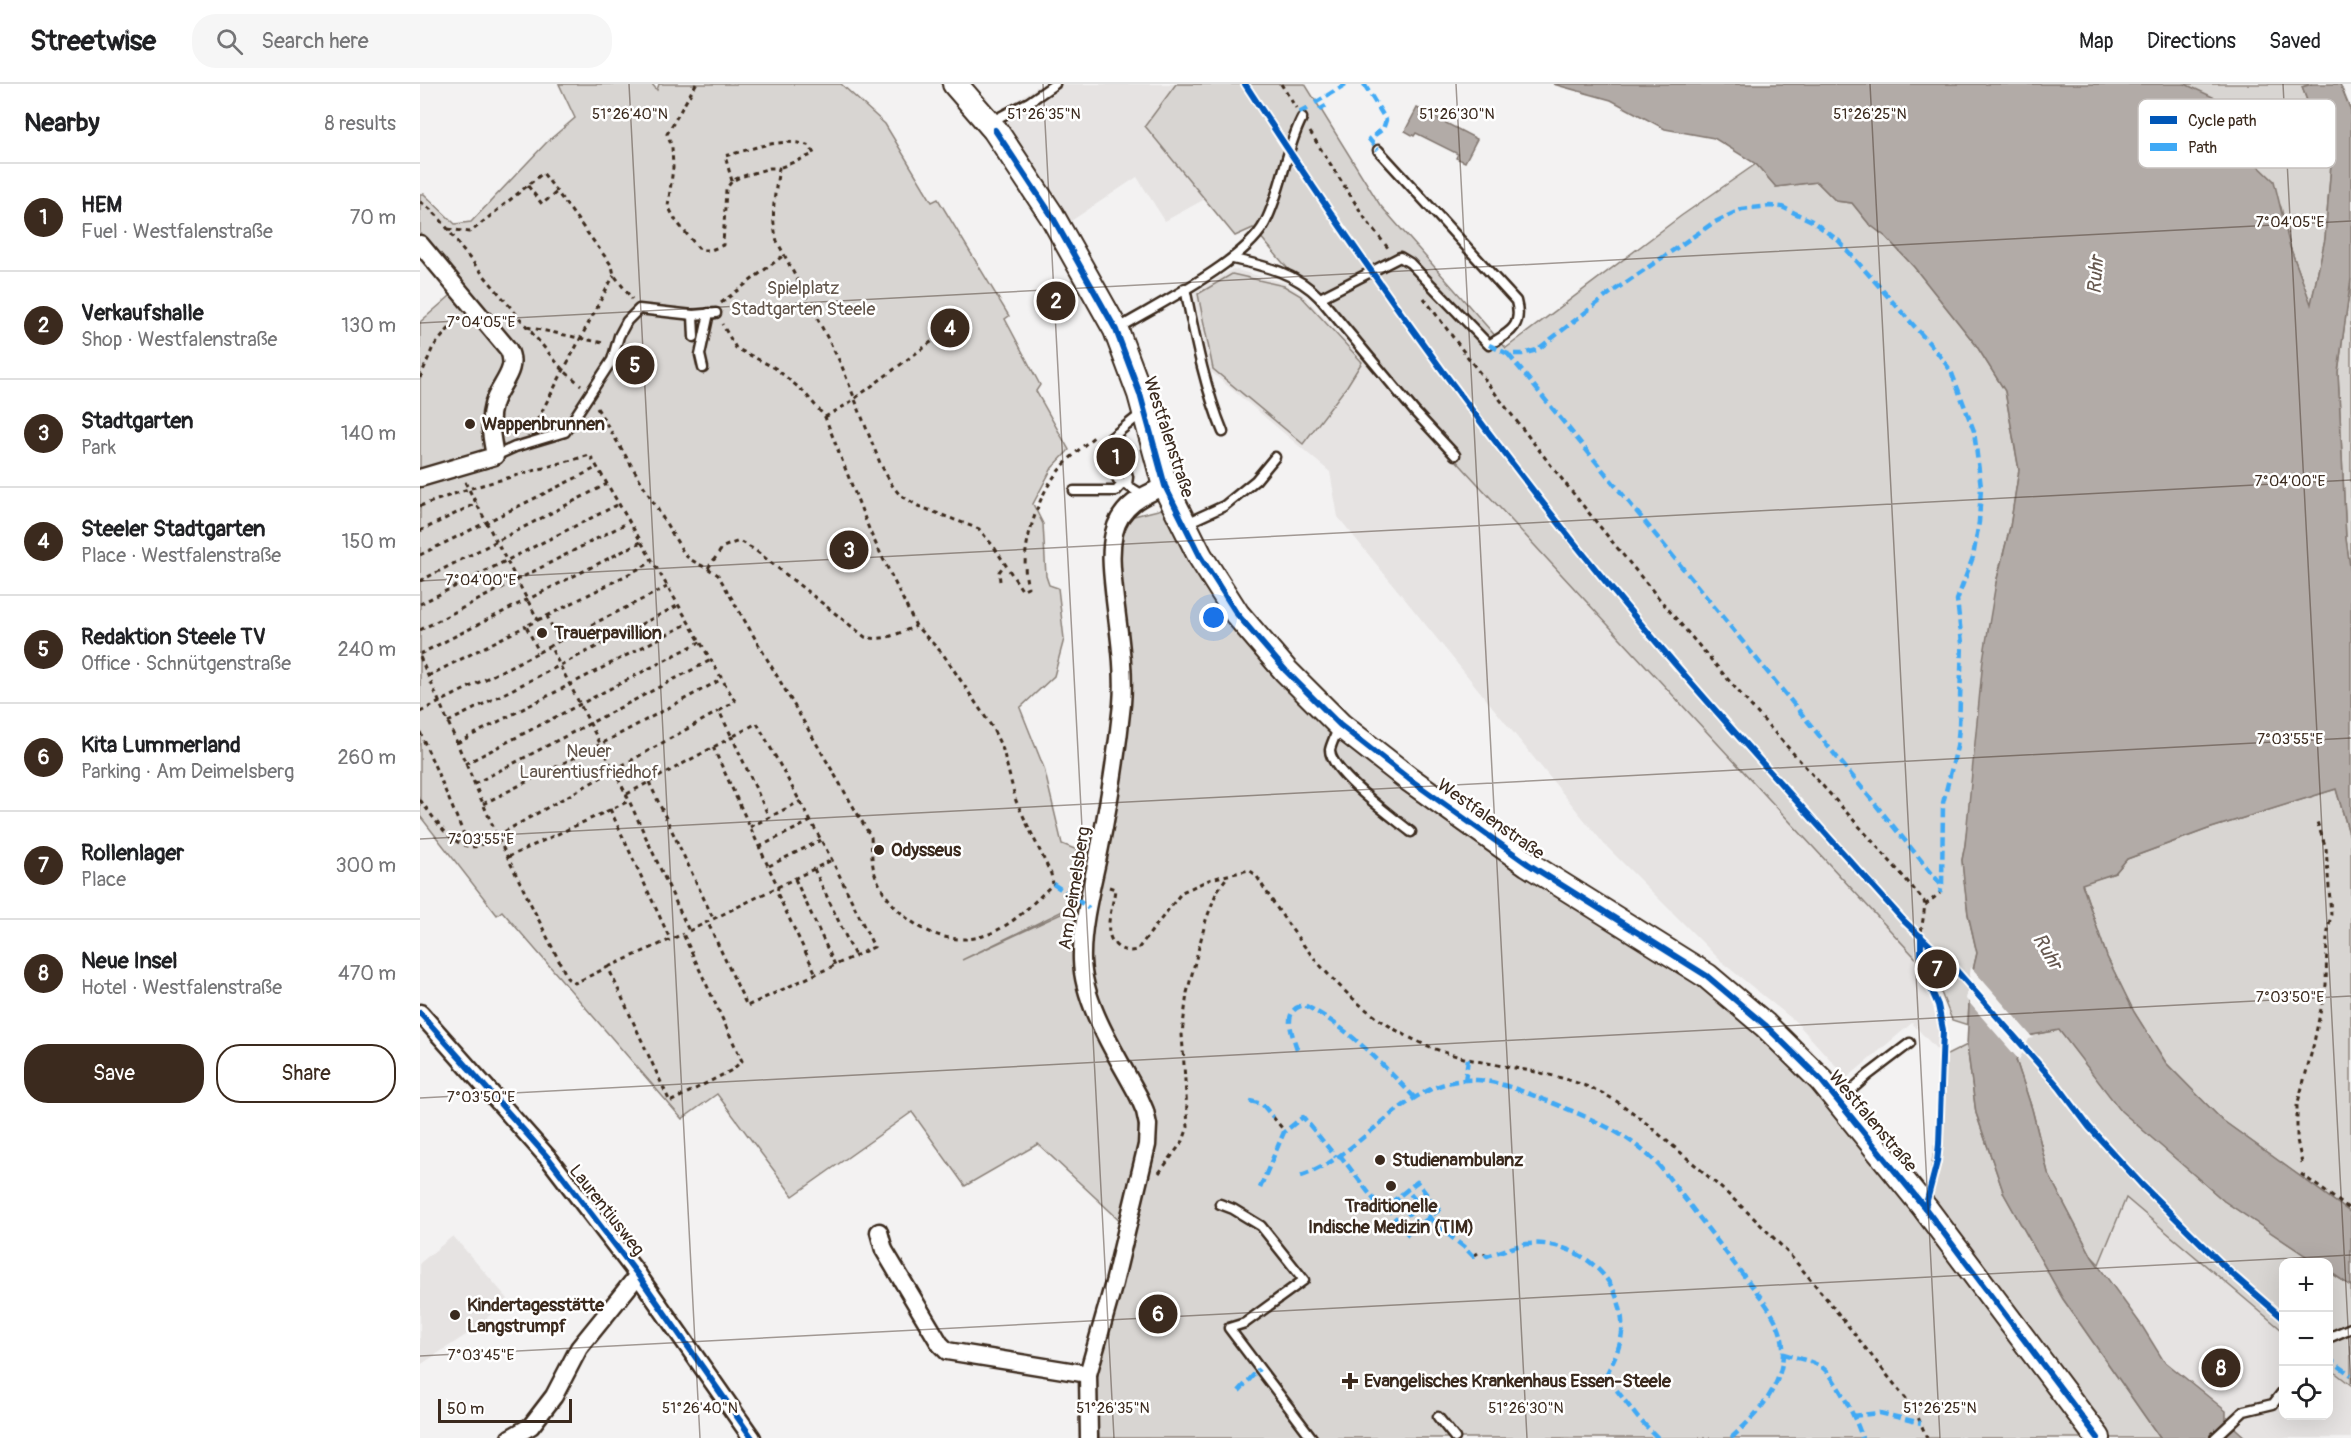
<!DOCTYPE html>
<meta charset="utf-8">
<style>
:root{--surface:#fff;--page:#f6f6f6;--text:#202124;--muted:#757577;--line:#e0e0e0;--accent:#3b2a1e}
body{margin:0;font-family:Pangolin,sans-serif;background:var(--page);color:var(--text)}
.controls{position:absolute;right:18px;bottom:18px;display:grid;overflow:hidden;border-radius:12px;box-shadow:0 6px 24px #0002}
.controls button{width:54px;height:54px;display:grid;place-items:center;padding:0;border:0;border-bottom:2px solid var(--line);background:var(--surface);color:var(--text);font:30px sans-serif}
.scale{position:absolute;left:18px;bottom:15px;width:134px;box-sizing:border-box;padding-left:6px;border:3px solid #3b2a1e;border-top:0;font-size:16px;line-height:21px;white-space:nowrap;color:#3b2a1e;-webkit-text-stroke:4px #fff;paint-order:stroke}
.you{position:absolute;left:794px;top:534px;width:21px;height:21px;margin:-15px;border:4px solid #fff;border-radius:50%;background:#1a73e8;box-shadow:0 0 0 9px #1a73e833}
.badge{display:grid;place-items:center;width:39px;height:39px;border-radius:50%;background:var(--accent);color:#fff;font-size:20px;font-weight:700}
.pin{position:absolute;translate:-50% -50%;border:3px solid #fff;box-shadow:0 2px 6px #0006}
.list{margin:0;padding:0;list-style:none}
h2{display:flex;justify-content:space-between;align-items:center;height:78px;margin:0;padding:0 24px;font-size:26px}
h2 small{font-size:20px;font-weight:400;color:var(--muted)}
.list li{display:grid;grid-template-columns:39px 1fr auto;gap:18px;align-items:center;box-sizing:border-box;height:108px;padding:0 24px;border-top:2px solid var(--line)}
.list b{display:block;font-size:22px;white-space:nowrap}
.list p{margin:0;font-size:20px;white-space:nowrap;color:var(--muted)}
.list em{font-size:20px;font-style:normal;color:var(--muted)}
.actions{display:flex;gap:12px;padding:18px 24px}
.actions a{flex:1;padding:14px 0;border:2px solid var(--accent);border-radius:24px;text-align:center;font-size:21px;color:var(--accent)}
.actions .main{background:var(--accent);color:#fff}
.icon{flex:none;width:33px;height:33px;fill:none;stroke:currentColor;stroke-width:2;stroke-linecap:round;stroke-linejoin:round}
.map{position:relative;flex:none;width:1931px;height:1354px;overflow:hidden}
header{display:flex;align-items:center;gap:36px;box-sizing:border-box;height:84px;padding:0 30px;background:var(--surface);border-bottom:2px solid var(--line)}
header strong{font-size:28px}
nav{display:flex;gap:33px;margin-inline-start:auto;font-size:21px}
.search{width:420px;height:54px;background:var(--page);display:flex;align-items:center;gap:15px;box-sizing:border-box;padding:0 21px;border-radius:24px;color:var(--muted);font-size:22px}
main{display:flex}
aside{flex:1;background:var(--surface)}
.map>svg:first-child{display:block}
</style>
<header>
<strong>Streetwise</strong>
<div class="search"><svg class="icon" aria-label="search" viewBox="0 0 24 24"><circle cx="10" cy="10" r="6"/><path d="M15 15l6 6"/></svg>Search here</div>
<nav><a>Map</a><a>Directions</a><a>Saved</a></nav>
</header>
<main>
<aside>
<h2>Nearby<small>8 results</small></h2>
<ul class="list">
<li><span class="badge">1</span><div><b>HEM</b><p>Fuel · Westfalenstraße</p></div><em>70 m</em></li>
<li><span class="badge">2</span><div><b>Verkaufshalle</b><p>Shop · Westfalenstraße</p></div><em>130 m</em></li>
<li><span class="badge">3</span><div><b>Stadtgarten</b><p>Park</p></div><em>140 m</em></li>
<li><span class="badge">4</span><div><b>Steeler Stadtgarten</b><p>Place · Westfalenstraße</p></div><em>150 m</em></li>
<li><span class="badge">5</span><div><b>Redaktion Steele TV</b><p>Office · Schnütgenstraße</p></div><em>240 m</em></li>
<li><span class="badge">6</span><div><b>Kita Lummerland</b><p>Parking · Am Deimelsberg</p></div><em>260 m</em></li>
<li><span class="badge">7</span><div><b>Rollenlager</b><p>Place</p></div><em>300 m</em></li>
<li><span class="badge">8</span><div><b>Neue Insel</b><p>Hotel · Westfalenstraße</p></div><em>470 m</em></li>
</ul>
<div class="actions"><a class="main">Save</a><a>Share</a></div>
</aside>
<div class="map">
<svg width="1931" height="1354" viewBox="0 0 1931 1354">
<rect width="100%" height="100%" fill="#f3f2f2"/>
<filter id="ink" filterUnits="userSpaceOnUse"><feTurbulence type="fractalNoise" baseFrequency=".0167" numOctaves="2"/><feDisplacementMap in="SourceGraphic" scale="12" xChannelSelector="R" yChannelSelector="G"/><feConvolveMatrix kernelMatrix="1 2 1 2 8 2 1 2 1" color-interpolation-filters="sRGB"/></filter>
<g filter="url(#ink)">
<g fill="#e6e3e2">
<polygon points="621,0 756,0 725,42 785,115 745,137 717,93 645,141 574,32"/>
<polygon points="813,185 865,199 882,210 1432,802 1516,896 1520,969 1492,939 1427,994 1376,938 1304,880 1184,760 918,433 910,388 790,287 774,209"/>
<polygon points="1706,1113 1863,1247 1864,1332 1908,1332 1909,1284 1931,1301 1931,1354 1826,1354 1806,1336 1806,1327 1743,1276 1722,1242 1679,1180"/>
<polygon points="33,1152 88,1215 52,1247 0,1281 0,1179"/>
</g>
<g fill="#d8d5d2" stroke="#8a8078" stroke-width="1.5">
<polygon points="139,0 232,0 237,6 239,0 421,0 465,40 512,118 518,115 589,232 585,235 620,301 616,307 649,366 632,384 613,420 623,440 626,492 629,501 638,504 644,555 634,592 600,624 624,684 642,760 675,773 670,802 651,823 542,876 658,822 654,866 659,904 716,1026 719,1050 706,1142 618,1060 545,1102 492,1028 373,1112 297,1010 262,1035 82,827 77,831 0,732 0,238 37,206 94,271 0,155 0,110 4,110 35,140 51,138 127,58 155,34"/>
<polygon points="756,0 885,0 960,121 1086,264 1261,132 1336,80 1356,103 1397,98 1416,117 1432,119 1449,140 1466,153 1494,183 1556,261 1585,307 1599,386 1590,443 1576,499 1545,761 1542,776 1548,830 1557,869 1550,899 1548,941 1532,936 1516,896 983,319 833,144 815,152 725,42"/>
<polygon points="1765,0 1892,0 1882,3 1911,81 1905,155 1891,221 1870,163 1861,123 1831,75 1802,63 1792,57 1795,30"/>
<polygon points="812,190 864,202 881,212 942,278 927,302 883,360 793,285 778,210"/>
<polygon points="1931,195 1931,490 1926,455 1918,288"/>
<polygon points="754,422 779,473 919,641 1344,941 1674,1354 679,1354 676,1327 676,1293 695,1200 730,1063 674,902 670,865 709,609 708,550 694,459 710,433"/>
<polygon points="1916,705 1931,756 1931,1129 1802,1036 1746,979 1714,928 1687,873 1662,799 1695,789 1707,775 1788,745"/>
<polygon points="1639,946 1702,1027 1804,1117 1895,1178 1864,1178 1863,1247 1706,1114 1679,1180 1672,1173 1628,1089 1612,1025 1596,976 1607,952"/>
<polygon points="1547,961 1556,1029 1584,1110 1643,1215 1740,1354 1684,1354 1505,1122 1514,1066 1525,972"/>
<polygon points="1908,1187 1931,1202 1931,1301 1909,1284"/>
</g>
<g fill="#b2aba7" stroke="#827770" stroke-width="1.5">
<polygon points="1133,0 1765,0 1795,14 1792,57 1802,63 1831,75 1854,97 1870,163 1891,220 1905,155 1911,81 1882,3 1892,0 1920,0 1931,27 1931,195 1918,288 1926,455 1931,490 1931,756 1916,705 1788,745 1707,775 1695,789 1662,800 1687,873 1714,928 1746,979 1802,1036 1931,1129 1931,1202 1909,1187 1908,1178 1895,1178 1804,1117 1701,1027 1639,946 1607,952 1596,976 1612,1025 1628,1089 1672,1173 1722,1242 1743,1276 1806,1327 1806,1336 1826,1354 1740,1354 1643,1215 1584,1110 1556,1029 1547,961 1550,899 1557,869 1548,830 1544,797 1542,776 1545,761 1563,576 1576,499 1590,443 1599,386 1585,307 1556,261 1494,183 1466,153 1449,140 1432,119 1416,117 1397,98 1356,103 1336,80 1294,54 1245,45 1191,16"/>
<polygon points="997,24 1057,55 1045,78 1036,74 1038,70 996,49 994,52 985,47"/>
</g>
<polygon fill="#f3f2f2" points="1551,883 1613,954 1609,955 1599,976 1546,915"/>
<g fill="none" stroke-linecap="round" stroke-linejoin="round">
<g stroke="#3b2a1e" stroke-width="13">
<g id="lane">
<polyline points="572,37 609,18 635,0"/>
<path d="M813,175c33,7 63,14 87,39l80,-41 10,6 79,82c21,-13 34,-18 27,-44l-138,-151"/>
<path d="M765,204c10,49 19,98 38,144"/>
<polyline points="900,214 995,328 1035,371"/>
<polyline points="273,231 274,253"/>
<path d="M697,245c38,-23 129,-68 148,-106 17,-33 20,-72 37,-105"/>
<polyline points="283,284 280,271 289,229"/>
<polyline points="696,350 686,358 698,396 723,411"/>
<polyline points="75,372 95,363 145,348 192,276 199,252 207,237 219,225 273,231 296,229"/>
<polyline points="707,400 708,393 696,350 722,329"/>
<polyline points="654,407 696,407 703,399"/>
<polyline points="767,439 804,422 836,396 855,373"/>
<path d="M918,644c-2,7 -7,16 -8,22 0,22 64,68 81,82"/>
<polyline points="1419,1017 1448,991 1490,959"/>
<polyline points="800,1120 813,1125 841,1142 884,1196 825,1239 809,1244 892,1354"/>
<polyline points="1908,1254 1931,1244"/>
<polyline points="1018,1333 1035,1354"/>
<polyline points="1795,1354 1824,1327 1853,1320 1864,1306"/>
</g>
</g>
<g stroke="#3b2a1e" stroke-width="21">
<g id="street">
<path d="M0,160l88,105c12,21 -10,36 -15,56 -5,17 -1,34 2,51l-75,22"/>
<polyline points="0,929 130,1076 218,1191 332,1354"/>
<polyline points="459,1148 464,1166 520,1260 527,1267 668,1290"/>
<polyline points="90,1354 111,1342 134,1312 159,1264 218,1191"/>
<path d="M669,1354l-1,-64 26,-91 33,-138 1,-20 -3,-14 -6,-14c-21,-40 -56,-92 -57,-137 -1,-34 10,-75 17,-108 10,-49 18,-98 23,-148 3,-34 -3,-70 -7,-104 -2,-22 -6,-45 -1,-67 6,-27 29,-38 51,-47"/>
</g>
</g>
<g stroke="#3b2a1e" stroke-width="28">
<polyline id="secondary" points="535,0 575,46 632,132 696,246 720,310 745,402 780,472 817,530 866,587 920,641 989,695 1108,780 1287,892 1345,941 1401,996 1505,1124 1678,1354"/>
</g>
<g stroke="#3b2a1e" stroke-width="3" stroke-dasharray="4.5 4.5" stroke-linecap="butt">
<path d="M276,0l-29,50 5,13 1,21 -5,38 8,15 24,29h11l12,-5 3,-56 6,-8 8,-4 30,-9h9c-4,27 -9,46 -2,73l64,123 39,99 12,22 7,9 19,12 61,23 15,18 28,43 6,-3c-5,-19 -3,-37 2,-56 13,-47 28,-64 65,-95"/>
<polyline points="861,0 876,24"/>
<polyline points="890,48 946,136 968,164"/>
<path d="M312,97l-7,-25c27,-7 58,-20 85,-10l4,8 -35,14"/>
<polyline points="108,102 122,120 137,108"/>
<path d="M0,118c17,9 30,30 41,46l102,122 18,15"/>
<polyline points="28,145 49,148 53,146 123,89 192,182 194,191 212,215"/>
<path d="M1004,214c93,127 192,252 296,372 66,78 138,152 204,231 2,8 -3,25 -3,35"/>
<polyline points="301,219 364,171"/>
<polyline points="107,243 183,259"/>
<polyline points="0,294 13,263 39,233"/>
<path d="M177,324l88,147c10,9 22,12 33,20l153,262c1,11 0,26 4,37 14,40 61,74 104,63 30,-7 53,-33 74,-53l-2,-10 -35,-73 -13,-51 -11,-23 -49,-73 -27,-28 -45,-92 -46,-117 -21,-25 -29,-24 -39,-20 -14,-24"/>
<polyline points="405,333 426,321 530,244"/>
<polyline points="113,344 194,191"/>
<polyline points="45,398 118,536 106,542 119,568 130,562 206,710 269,847"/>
<polyline points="0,422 48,405 170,371 315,617 299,627 312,653 337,639 412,776 454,863 327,922 288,839"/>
<polyline points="0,447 57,419"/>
<polyline points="0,471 178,383"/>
<path d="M288,484l15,-21 16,-6 16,9 110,87c18,5 34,-4 51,-11"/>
<polyline points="0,497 187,400"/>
<polyline points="580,497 579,488 585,480"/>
<polyline points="0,520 199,420"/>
<polyline points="127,532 232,478"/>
<polyline points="118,536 127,532 139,557 130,562"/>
<polyline points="0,546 209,438"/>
<polyline points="139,557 247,503"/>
<polyline points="0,570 221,458"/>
<polyline points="0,573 77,752 148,895 155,899 188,883 250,1018 312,986 322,977 263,850"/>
<polyline points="8,592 106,542"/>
<polyline points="0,628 119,568"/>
<polyline points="28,638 259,521"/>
<polyline points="0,648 43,748 46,762"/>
<polyline points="37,659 269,539"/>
<polyline points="293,663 348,782 358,803 357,809 396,890"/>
<polyline points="45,680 280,558"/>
<polyline points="229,698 293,834"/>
<polyline points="54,700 291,576"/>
<polyline points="207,710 312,653 349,733"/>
<path d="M0,716c14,17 33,52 59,46l240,-135"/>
<polyline points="63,720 181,660 302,595"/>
<polyline points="190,725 250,855"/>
<polyline points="330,743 381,717"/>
<polyline points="339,763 391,737"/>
<polyline points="88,773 209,717"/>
<polyline points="349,782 401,756"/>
<polyline points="394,785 435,872"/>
<polyline points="375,795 415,881"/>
<path d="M689,803l6,2c-1,12 -8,32 -6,43 2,14 15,22 28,18l45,-58 29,-13 38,-9 7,5c54,88 114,164 221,186 49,10 100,14 142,42 22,14 40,32 60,48 38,33 75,65 109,102 44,50 83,104 126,155l13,30"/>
<polyline points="1505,821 1520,809"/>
<polyline points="269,847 412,776"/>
<polyline points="188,883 263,850"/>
<polyline points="853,1033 862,1044"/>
<polyline points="1882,1079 1877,1056 1877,1022 1893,963 1906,901 1907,852 1911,830 1906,764 1896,735"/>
<polyline points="739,1089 763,1057 768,1043 762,950 767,909 786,836 797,807 807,793"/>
<polyline points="1881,1090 1931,1126"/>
<polyline points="1064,1169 1065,1170"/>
<polyline points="1055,1171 1058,1169"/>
</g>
<use href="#lane" stroke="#fff" stroke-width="8"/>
<use href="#street" stroke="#fff" stroke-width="16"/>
<use href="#secondary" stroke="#fff" stroke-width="24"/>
<g stroke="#3fa9f5" stroke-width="4.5" stroke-dasharray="9 4.5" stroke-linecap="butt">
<polyline points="944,0 966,36 963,45 949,55 958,66"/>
<polyline points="895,19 926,0"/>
<polyline points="899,26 906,22"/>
<polyline points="879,29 888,24"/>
<polyline points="1069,261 1088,270 1102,270 1117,266 1189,210 1293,139 1322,125 1350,122 1362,123 1392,137 1419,157 1517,268 1531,287 1554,347 1561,403 1559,438 1553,473 1537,516 1542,559 1539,643 1537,663 1523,719 1522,802 1520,809"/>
<polyline points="1088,270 1522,802"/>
<polyline points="633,800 669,824"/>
<path d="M877,965c-5,-16 -16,-39 7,-44 43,21 78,59 111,93"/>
<polyline points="1045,997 1048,975"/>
<polyline points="830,1017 842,1020 853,1033"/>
<polyline points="919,1070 962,1126 987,1106 1015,1140 1044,1163 1053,1172 1055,1171"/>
<path d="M881,1092c61,-19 106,-101 176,-96 25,2 50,13 73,22 32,13 66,26 92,48 16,12 27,28 39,44 19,24 37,48 55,72 17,22 46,52 47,81 2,38 -26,68 -52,91"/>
<polyline points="840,1104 864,1048 883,1033 916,1073"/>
<polyline points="976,1114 999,1142"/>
<polyline points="966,1122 988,1150 1019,1126 997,1098 987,1106"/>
<path d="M1065,1170l2,2c13,-4 27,-10 40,-12 52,-5 99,36 95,89 -2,16 -10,29 -16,43l32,42 20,20"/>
<path d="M1363,1270c13,4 28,6 40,14 13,10 35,54 39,70"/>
<polyline points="1908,1274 1931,1291"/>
<polyline points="819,1307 839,1285"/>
<polyline points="1432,1332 1460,1329 1501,1339"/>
</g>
<g stroke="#fff" stroke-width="10">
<g id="cycleway">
<path d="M825,0c113,174 234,343 365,503 94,114 195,223 294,334l51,48 104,118 30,40 53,58 89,88 53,46"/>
<polyline points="575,46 632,132 696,246 720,310 745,402 780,472 817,530 866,587 920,641 989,695 1108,780 1287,892 1345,941 1401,996 1505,1124 1678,1354"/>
<polyline points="1501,852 1501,882 1518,921 1523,946 1519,1060 1517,1078 1505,1124"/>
<polyline points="0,929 130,1076 218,1191 332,1354"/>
</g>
</g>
<use href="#cycleway" stroke="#0057b8" stroke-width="6"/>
</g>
</g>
<path fill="none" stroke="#3b2a1e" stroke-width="1.5" stroke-opacity="0.45" d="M209,0l71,1354M623,0l71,1354M1036,0l71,1354M1450,0l70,1354M1863,0l68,1300M0,239l1931,-102M0,497l1931,-101M0,755l1931,-101M0,1014l1931,-102M0,1272l1931,-101"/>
<g fill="#3b2a1e" stroke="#fff" stroke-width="2">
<circle cx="50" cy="340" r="6"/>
<circle cx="122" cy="549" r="6"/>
<circle cx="459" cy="766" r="6"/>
<circle cx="960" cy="1076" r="6"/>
<circle cx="971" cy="1102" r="6"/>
<circle cx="35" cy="1231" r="6"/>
<path d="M927 1288h6v6h6v6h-6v6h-6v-6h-6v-6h6z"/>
</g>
<g text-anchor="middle" stroke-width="5" stroke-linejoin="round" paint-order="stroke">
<g font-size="18" fill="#62554b" stroke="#fff">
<text x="383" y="210">Spielplatz<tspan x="383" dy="21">Stadtgarten Steele</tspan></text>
<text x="169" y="673">Neuer<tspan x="169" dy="21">Laurentiusfriedhof</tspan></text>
</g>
<g font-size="18" font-weight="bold" fill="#3b2a1e" stroke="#fff" text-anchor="start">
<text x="62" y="346">Wappenbrunnen</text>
<text x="134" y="555">Trauerpavillion</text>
<text x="471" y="772">Odysseus</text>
<text x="972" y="1082">Studienambulanz</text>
<text x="971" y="1128" text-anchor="middle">Traditionelle<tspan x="971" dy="21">Indische Medizin (TIM)</tspan></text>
<text x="47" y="1227">Kindertagesstätte<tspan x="47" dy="21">Langstrumpf</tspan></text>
<text x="944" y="1303">Evangelisches Krankenhaus Essen-Steele</text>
</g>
<g font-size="18" fill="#3b2a1e" stroke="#fff">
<text transform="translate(749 353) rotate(72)" y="6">Westfalenstraße</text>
<text transform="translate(1071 735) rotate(35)" y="6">Westfalenstraße</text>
<text transform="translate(654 804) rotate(-81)" y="6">Am Deimelsberg</text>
<text transform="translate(1453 1037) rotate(50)" y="6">Westfalenstraße</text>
<text transform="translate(187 1126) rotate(52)" y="6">Laurentiusweg</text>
</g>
<g font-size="20" font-style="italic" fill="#65574e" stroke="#fff">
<text transform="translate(1675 191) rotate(-86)" y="7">Ruhr</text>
<text transform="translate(1628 867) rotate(59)" y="7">Ruhr</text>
</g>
</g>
<rect x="1718" y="15" width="198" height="69" rx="9" fill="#fff" stroke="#c4bfbc" stroke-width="1.5"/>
<rect x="1730" y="32" width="27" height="8" fill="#0057b8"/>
<rect x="1730" y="59" width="27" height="8" fill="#3fa9f5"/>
<g font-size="16" fill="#3b2a1e">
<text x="1768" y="42">Cycle path</text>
<text x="1768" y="69">Path</text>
</g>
<g font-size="15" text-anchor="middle" fill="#3b2a1e" stroke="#fff" stroke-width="5" stroke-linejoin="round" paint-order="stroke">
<text x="210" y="35">51°26'40"N</text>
<text x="624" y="35">51°26'35"N</text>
<text x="1037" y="35">51°26'30"N</text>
<text x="1450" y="35">51°26'25"N</text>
<text x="1870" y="143">7°04'05"E</text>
<text x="61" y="243">7°04'05"E</text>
<text x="1870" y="402">7°04'00"E</text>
<text x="61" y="501">7°04'00"E</text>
<text x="1870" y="660">7°03'55"E</text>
<text x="61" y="760">7°03'55"E</text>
<text x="1870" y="918">7°03'50"E</text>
<text x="61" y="1018">7°03'50"E</text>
<text x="61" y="1276">7°03'45"E</text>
<text x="280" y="1329">51°26'40"N</text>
<text x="693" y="1329">51°26'35"N</text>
<text x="1106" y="1329">51°26'30"N</text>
<text x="1520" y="1329">51°26'25"N</text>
</g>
</svg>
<div class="controls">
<button>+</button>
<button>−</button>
<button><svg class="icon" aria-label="locate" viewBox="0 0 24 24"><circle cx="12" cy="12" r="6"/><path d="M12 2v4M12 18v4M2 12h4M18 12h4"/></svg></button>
</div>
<div class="scale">50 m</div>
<div class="you"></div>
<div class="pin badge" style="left:696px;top:373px">1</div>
<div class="pin badge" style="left:636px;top:217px">2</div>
<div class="pin badge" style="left:429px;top:466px">3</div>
<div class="pin badge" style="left:530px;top:244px">4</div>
<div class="pin badge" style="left:215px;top:281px">5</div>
<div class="pin badge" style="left:738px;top:1230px">6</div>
<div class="pin badge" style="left:1517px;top:885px">7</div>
<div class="pin badge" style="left:1801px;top:1284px">8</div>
</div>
</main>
